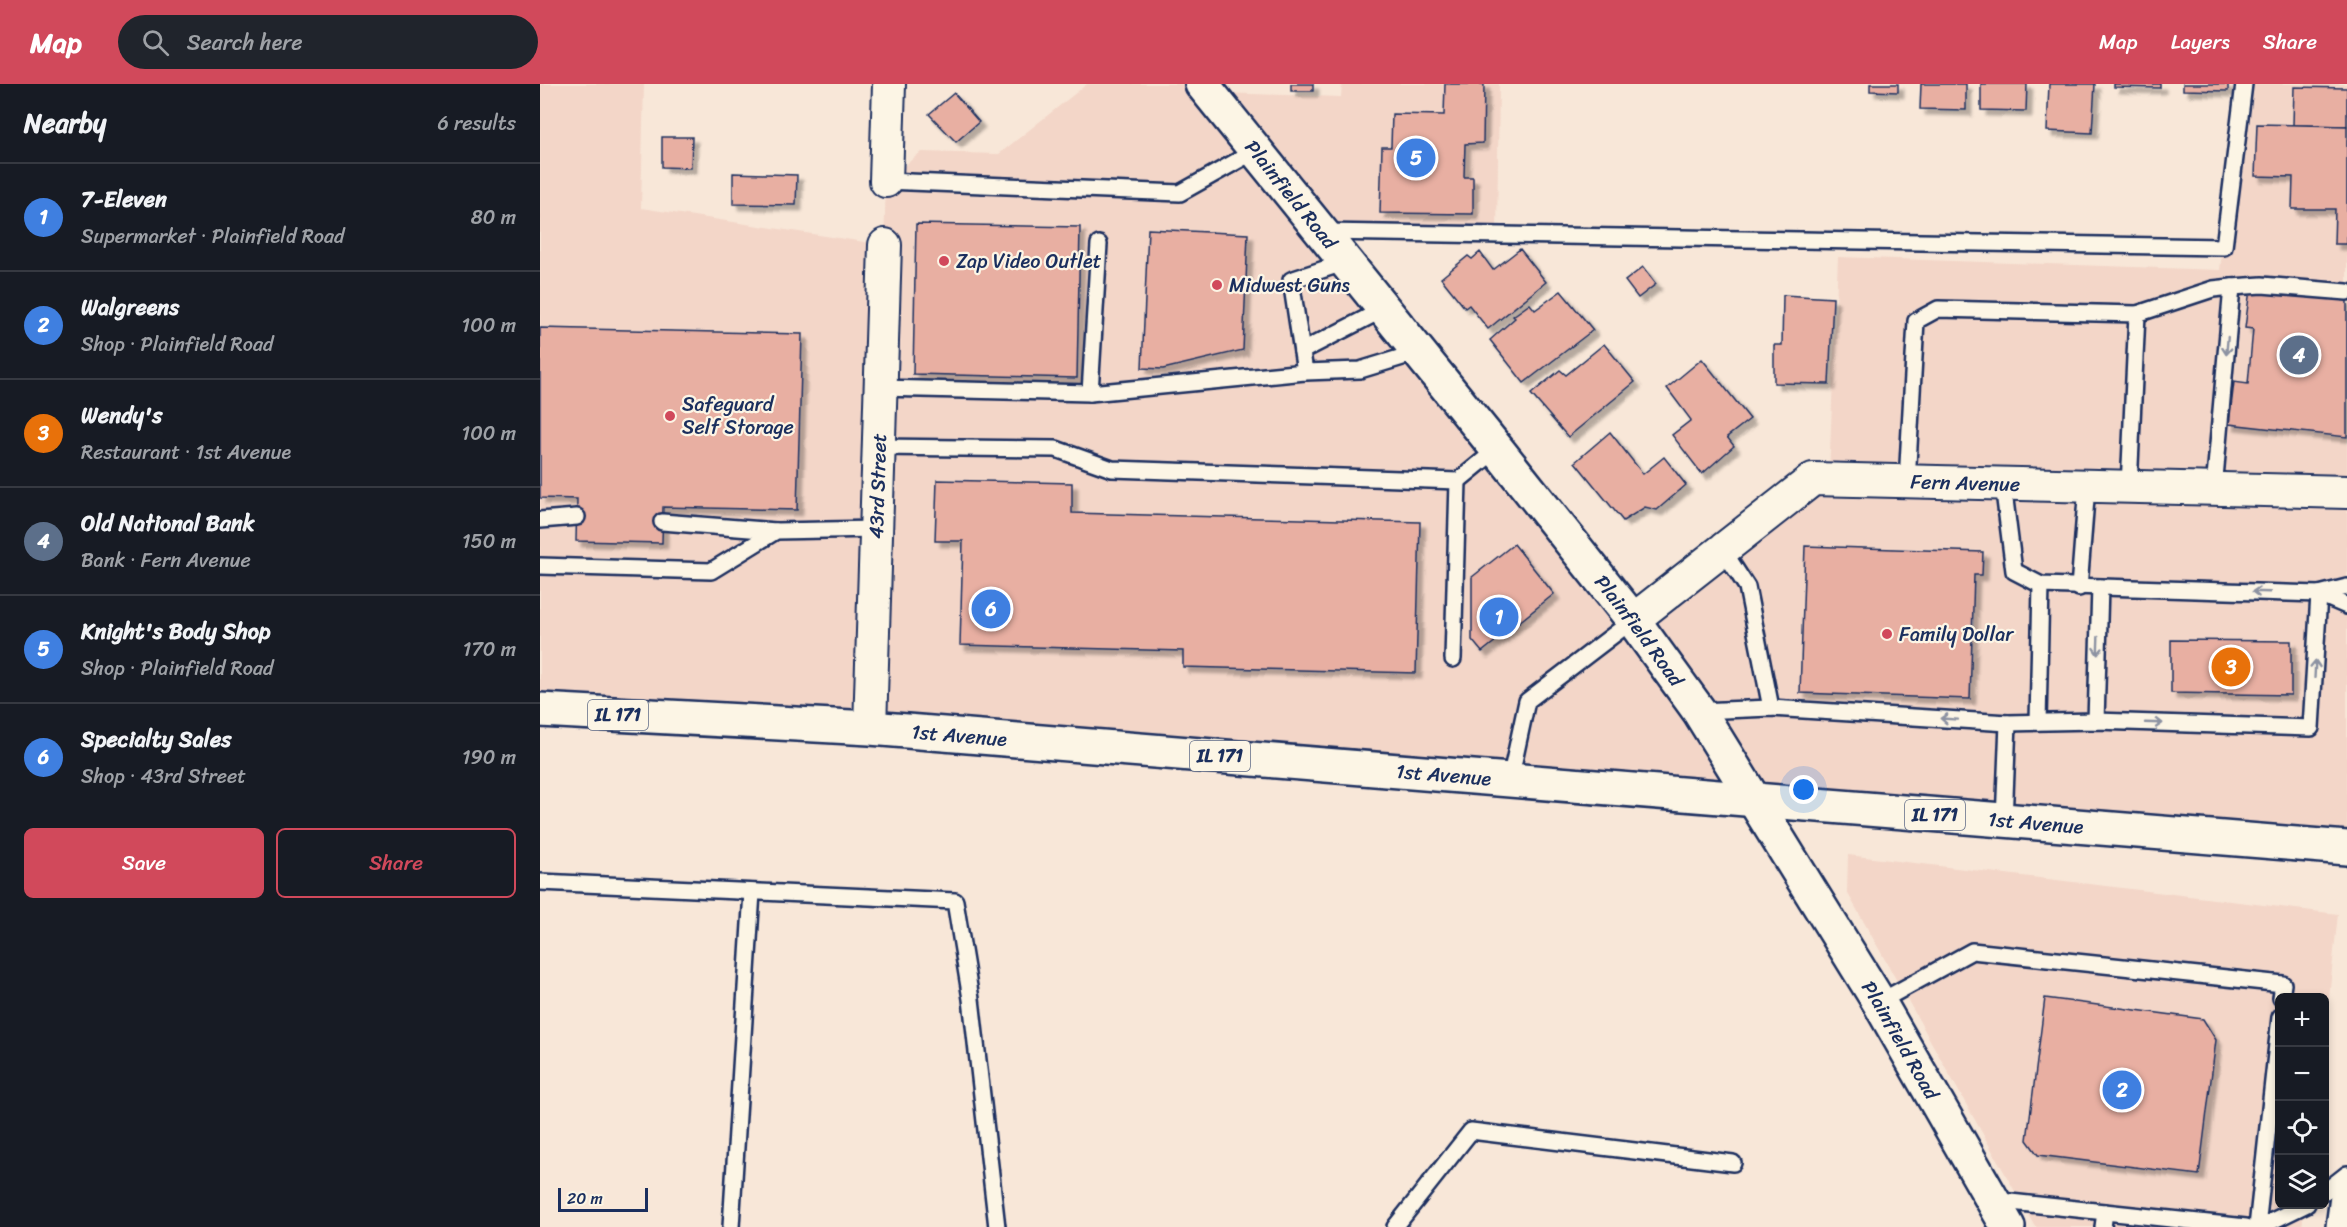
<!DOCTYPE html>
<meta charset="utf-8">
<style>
:root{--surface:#171b24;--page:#20242c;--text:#f1f3f6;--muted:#9ea1a6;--line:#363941;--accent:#d1495b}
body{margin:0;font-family:Sriracha,sans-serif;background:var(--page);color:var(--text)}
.controls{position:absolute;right:18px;bottom:18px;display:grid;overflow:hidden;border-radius:9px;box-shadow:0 3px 9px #0003}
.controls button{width:54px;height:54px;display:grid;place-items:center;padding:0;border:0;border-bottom:2px solid var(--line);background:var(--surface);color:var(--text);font:30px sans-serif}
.scale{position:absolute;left:18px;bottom:15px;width:90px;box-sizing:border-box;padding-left:6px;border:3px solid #1b2f5e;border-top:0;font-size:16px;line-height:21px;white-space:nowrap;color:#1b2f5e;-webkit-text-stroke:4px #fcf5e5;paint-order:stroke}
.you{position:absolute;left:1264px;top:706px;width:21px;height:21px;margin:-15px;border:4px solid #fff;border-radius:50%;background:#1a73e8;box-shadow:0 0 0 9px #1a73e833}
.badge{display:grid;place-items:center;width:39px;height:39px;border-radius:50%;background:var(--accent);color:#fff;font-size:20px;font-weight:700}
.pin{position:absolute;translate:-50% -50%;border:3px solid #fff;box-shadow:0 2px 6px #0006}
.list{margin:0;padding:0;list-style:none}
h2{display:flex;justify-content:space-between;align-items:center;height:78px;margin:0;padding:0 24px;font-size:26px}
h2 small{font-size:20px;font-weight:400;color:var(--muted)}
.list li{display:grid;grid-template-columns:39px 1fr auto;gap:18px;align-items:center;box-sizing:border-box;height:108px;padding:0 24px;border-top:2px solid var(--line)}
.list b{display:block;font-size:22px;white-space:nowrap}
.list p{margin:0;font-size:20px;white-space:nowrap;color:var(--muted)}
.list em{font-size:20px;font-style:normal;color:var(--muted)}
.actions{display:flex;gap:12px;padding:18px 24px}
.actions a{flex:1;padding:14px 0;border:2px solid var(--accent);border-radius:9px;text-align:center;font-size:21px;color:var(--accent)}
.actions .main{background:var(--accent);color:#fff}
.icon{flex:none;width:33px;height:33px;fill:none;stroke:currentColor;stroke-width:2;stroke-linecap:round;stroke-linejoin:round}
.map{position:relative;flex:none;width:1807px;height:1143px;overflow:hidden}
header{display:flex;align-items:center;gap:36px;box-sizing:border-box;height:84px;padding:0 30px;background:var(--accent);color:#fff}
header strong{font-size:28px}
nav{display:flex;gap:33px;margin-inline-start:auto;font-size:21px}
.search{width:420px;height:54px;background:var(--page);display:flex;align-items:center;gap:15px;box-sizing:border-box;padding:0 21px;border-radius:33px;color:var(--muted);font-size:22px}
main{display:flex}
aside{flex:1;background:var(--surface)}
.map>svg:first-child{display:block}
</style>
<header>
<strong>Map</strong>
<div class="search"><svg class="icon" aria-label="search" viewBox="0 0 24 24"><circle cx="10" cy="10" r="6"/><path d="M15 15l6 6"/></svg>Search here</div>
<nav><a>Map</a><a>Layers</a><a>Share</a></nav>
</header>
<main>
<aside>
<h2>Nearby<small>6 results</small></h2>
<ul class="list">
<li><span class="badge" style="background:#3f7fe0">1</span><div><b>7-Eleven</b><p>Supermarket · Plainfield Road</p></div><em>80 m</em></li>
<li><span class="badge" style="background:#3f7fe0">2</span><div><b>Walgreens</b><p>Shop · Plainfield Road</p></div><em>100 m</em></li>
<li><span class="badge" style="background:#e8710a">3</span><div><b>Wendy's</b><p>Restaurant · 1st Avenue</p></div><em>100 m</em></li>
<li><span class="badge" style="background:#5c6f8a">4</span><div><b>Old National Bank</b><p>Bank · Fern Avenue</p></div><em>150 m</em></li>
<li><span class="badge" style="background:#3f7fe0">5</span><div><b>Knight's Body Shop</b><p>Shop · Plainfield Road</p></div><em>170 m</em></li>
<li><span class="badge" style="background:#3f7fe0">6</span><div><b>Specialty Sales</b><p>Shop · 43rd Street</p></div><em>190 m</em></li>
</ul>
<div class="actions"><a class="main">Save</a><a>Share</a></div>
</aside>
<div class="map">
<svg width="1807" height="1143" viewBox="0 0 1807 1143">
<defs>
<filter id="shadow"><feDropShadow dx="5.5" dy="5.5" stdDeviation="1.5" flood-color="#0004"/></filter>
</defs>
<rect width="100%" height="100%" fill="#f8e7d8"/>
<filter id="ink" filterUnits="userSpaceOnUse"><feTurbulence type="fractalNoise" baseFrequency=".0167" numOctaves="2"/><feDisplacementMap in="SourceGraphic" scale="12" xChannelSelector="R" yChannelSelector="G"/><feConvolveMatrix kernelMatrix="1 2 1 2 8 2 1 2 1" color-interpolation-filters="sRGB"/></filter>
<g filter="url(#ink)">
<g fill="#f3d6c8">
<polygon points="0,0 104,0 101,124 344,161 346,97 381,68 459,70 547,0 649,0 655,8 801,13 802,0 959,0 957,150 782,148 1083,535 1289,391 1298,173 1680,186 1703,0 1807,0 1807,759 0,620"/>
<polygon points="1308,771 1798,830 1785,950 1784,914 1740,914 1740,1120 1765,1121 1762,1143 1495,1143 1307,808"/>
</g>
<g fill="#e8afa2" stroke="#1b2f5e" stroke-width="1.5" filter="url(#shadow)">
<rect x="751" y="0" width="22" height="7"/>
<polygon points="905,0 944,0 943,59 925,60 924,93 933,93 933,130 840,129 842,63 851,63 852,30 904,31"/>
<polygon points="1330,0 1358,0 1358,8 1330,7"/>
<polygon points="1381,0 1426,0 1426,26 1380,25"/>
<polygon points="1441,0 1487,0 1486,27 1441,26"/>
<polygon points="1509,0 1555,0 1552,49 1507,47"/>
<polygon points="1574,0 1620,0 1620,4 1574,3"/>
<polygon points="1643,0 1688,0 1688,7 1643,6"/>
<polygon points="1754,3 1807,4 1807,42 1753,41"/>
<polygon points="414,9 439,38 416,58 389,30"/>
<polygon points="1717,40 1807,42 1807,160 1794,160 1795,125 1752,125 1753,93 1715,92"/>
<polygon points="122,53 152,53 151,84 122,83"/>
<polygon points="193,89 257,91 256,121 193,120"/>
<polygon points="376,140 540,143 537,294 373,290"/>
<polygon points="608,145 708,150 703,266 623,285 602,284"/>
<polygon points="980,165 1006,198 948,245 929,221 925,224 901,194 928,172 932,175 940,168 953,186"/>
<polygon points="1103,183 1116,200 1098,214 1085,197"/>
<polygon points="1710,205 1807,216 1807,353 1689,340 1694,298 1708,300 1713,245 1705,244"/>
<polygon points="1021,207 1053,246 984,299 950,256 975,234 973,232 990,220 995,226"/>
<polygon points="1243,211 1293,214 1289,300 1234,299 1234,261 1242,261"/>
<polygon points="0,244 262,250 257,426 123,423 122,459 36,457 37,415 0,414"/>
<polygon points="1064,260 1095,298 1028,353 991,310 1020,286 1026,291"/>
<polygon points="1162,275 1210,335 1187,353 1194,362 1162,390 1132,351 1151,336 1127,304"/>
<polygon points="1070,348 1103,390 1124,373 1146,401 1117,426 1105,423 1083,437 1035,378"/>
<polygon points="397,396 532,399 532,429 880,438 876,589 643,583 643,567 420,561 423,457 395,457"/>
<polygon points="974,460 1014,510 942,568 932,556 932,493"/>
<polygon points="1265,462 1443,468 1442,491 1434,491 1430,615 1260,609"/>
<polygon points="1631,556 1751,557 1751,611 1631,609"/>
<polygon points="1505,914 1663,935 1676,956 1659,1091 1498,1071 1487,1056"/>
</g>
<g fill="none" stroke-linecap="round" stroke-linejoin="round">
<g stroke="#1b2f5e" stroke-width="20">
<g id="service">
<polyline points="346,97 640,109 715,67"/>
<polyline points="784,148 1684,163 1704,0"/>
<polyline points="806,178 751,196 765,288 820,286 879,268"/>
<polyline points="762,267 844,225"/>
<polyline points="340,304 550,309 765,288"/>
<polyline points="550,309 559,160"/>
<polyline points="338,363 516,365 572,385 918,397 957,365"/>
<polyline points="1367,398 1376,237 1398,225 1597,230 1673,205 1692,203 1722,201 1807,208"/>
<polyline points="1463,400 1474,487 1501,501 1779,510 1807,503"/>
<polyline points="1589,403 1597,230"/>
<polyline points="1674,405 1692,203"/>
<polyline points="0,436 37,433"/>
<polyline points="122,438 236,447"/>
<polyline points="1183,466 1207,503 1231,624"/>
<polyline points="0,482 171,487 236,447 336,445"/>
<polyline points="1539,504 1547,402"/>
<polyline points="1779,510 1807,522"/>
<polyline points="913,575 918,397"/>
<polyline points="1159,627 1231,624 1468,639 1556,637 1771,644 1779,510"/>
<polyline points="1556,637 1560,503"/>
<polyline points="1498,638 1501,501"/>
<polyline points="970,696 987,617 1093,536"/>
<polyline points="1464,737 1468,639"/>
<polyline points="0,798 415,817 431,915 457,1143"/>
<polyline points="1339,918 1432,867 1743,900 1741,914"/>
<polyline points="1784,1108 1807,1090"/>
<polyline points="1452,1116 1706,1143"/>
<polyline points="191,1143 212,808"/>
<polyline points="855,1143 931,1047 1193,1079"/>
<polyline points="1563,1143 1565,1128"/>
<polyline points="1717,1143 1740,933"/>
<polyline points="1720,1143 1767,1120"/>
</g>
</g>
<g stroke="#1b2f5e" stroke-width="36">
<g id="minor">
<polyline points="346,97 349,0"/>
<path id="s1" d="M1093,536l180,-141 534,13"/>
<path id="s2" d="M330,644l15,-483"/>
</g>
</g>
<g stroke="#1b2f5e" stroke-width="38">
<g id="tertiary">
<path id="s3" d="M662,0l295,365 136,171 66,91 180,291 129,225"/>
</g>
</g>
<g stroke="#1b2f5e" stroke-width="38">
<g id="primary">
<path id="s4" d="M0,626l330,18 1477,120"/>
<polyline points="1803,1143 1807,1113"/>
</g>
</g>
<use href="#service" stroke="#fcf5e5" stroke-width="15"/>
<use href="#minor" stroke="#fcf5e5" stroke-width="32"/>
<use href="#tertiary" stroke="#fcf5e5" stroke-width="33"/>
<use href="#primary" stroke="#fcf5e5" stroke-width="33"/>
</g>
<defs><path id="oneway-shaft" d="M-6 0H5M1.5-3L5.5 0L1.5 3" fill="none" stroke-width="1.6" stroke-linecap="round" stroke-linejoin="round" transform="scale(1.5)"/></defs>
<g stroke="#8c92a2">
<use href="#oneway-shaft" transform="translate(1687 262) rotate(95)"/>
<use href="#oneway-shaft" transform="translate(1721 508) rotate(-178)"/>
<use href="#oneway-shaft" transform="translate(1558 562) rotate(92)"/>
<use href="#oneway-shaft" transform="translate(1775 585) rotate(-87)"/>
<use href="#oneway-shaft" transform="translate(1409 635) rotate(-176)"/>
<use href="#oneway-shaft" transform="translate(1614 639) rotate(2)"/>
</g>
</g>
<g fill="#d1495b" stroke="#fcf5e5" stroke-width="2">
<circle cx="404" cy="177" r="6"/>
<circle cx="677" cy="201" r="6"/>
<circle cx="130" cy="332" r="6"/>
<circle cx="1347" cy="550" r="6"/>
</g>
<g text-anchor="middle" stroke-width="4.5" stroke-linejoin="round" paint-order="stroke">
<g fill="#fcf5e5" stroke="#5e6a86" stroke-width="1.5">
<rect x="48" y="616" width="60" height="30" rx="4.5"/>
<rect x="650" y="657" width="60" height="30" rx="4.5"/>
<rect x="1365" y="716" width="60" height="30" rx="4.5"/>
</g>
<g font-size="18" font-weight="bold" fill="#1b2f5e">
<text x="78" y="637">IL 171</text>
<text x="680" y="678">IL 171</text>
<text x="1395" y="737">IL 171</text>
</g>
<g font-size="20" fill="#1b2f5e" stroke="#fcf5e5">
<text dy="7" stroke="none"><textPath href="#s3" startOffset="142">Plainfield Road</textPath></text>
<text dy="7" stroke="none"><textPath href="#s1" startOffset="381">Fern Avenue</textPath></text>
<text dy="7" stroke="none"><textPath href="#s2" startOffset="242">43rd Street</textPath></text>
<text dy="7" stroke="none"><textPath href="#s3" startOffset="700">Plainfield Road</textPath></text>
<text dy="7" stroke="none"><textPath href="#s4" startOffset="420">1st Avenue</textPath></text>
<text dy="7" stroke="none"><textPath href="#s4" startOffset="906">1st Avenue</textPath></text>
<text dy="7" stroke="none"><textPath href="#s4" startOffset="1500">1st Avenue</textPath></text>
<text dy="7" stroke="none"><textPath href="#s3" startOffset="1186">Plainfield Road</textPath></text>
</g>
<g font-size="20" fill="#1b2f5e" stroke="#fcf5e5" text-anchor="start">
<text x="416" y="184">Zap Video Outlet</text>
<text x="689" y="208">Midwest Guns</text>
<text x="142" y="327">Safeguard<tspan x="142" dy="23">Self Storage</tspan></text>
<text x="1359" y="557">Family Dollar</text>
</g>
</g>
</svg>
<div class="controls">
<button>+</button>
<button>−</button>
<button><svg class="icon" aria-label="locate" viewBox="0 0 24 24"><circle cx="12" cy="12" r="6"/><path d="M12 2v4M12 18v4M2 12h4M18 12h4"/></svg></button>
<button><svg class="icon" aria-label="layers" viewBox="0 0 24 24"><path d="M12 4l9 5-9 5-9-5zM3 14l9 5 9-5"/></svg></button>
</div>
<div class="scale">20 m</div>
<div class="you"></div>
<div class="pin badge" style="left:959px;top:533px;background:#3f7fe0">1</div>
<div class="pin badge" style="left:1582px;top:1006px;background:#3f7fe0">2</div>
<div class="pin badge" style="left:1691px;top:583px;background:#e8710a">3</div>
<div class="pin badge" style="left:1759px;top:271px;background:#5c6f8a">4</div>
<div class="pin badge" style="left:876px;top:74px;background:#3f7fe0">5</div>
<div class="pin badge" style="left:451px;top:525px;background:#3f7fe0">6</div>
</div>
</main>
